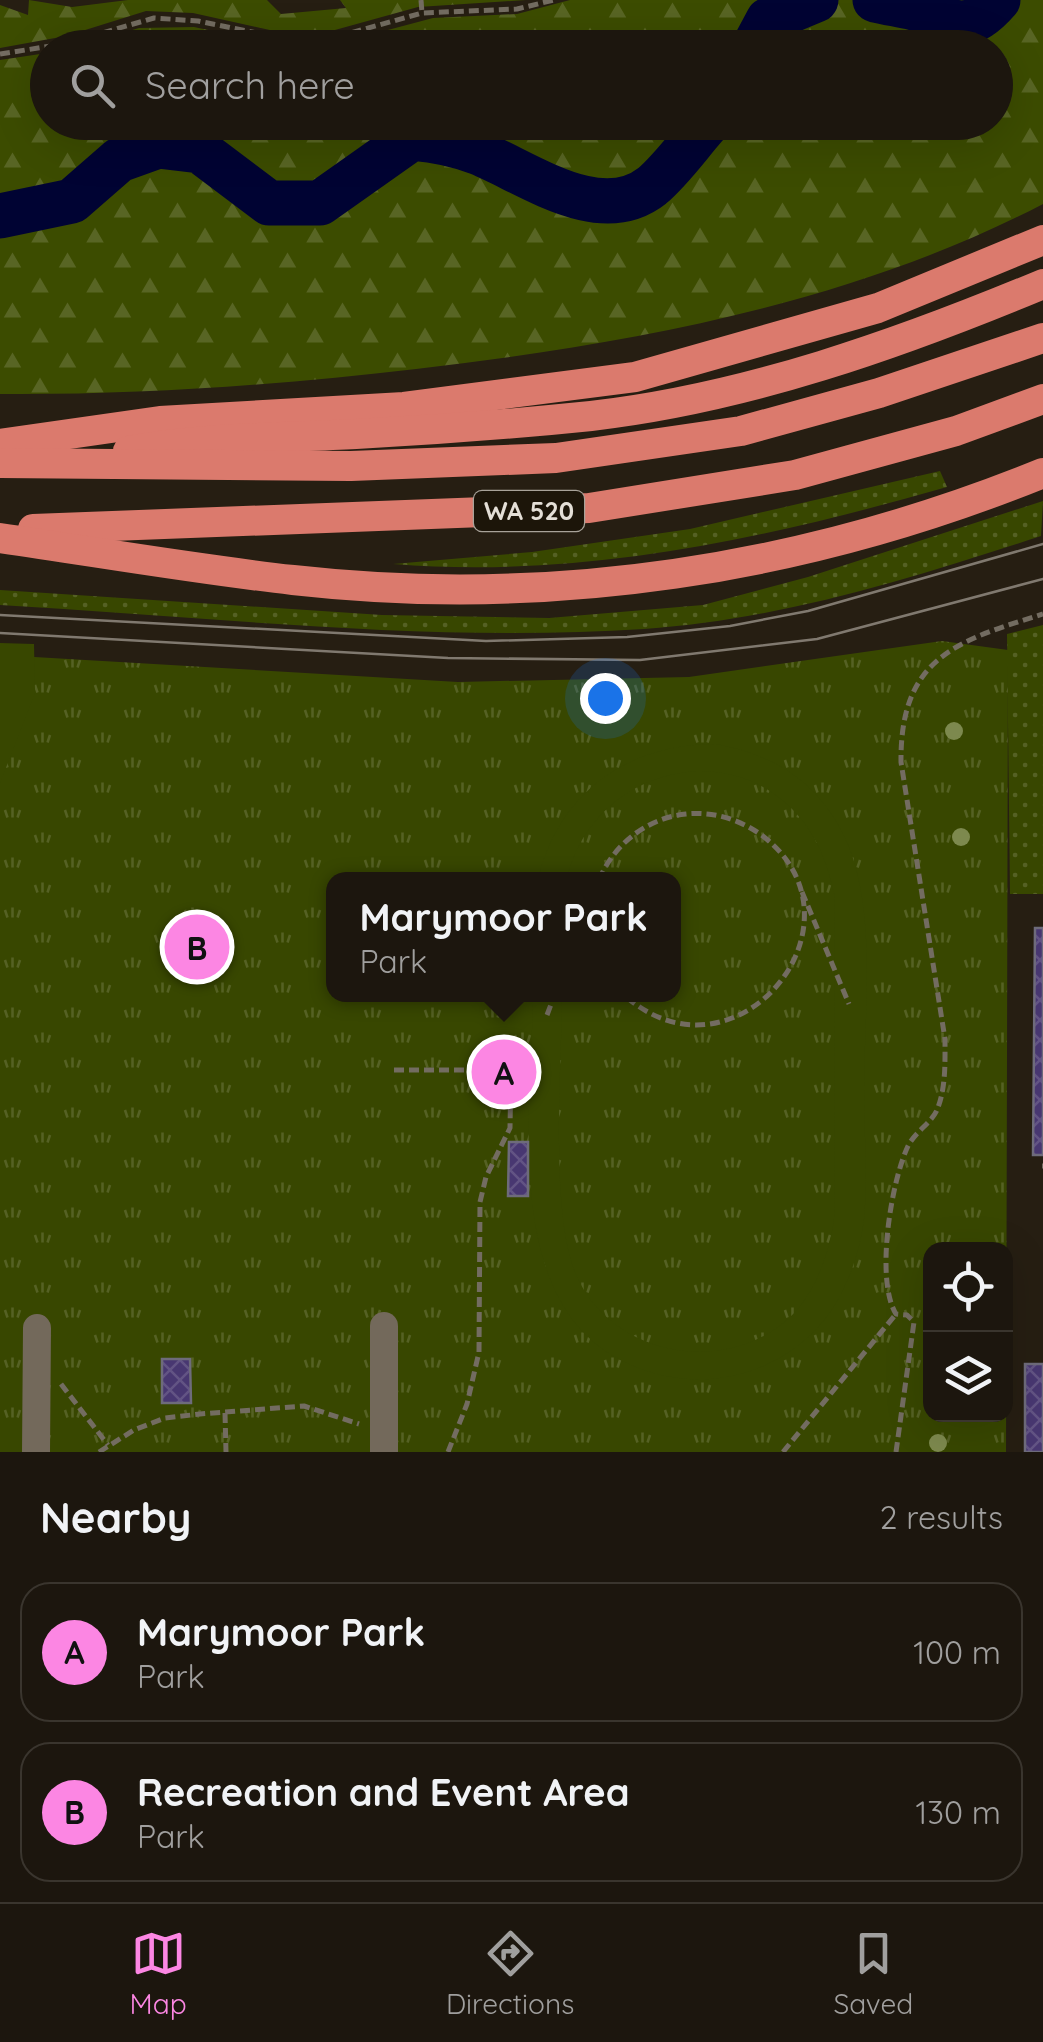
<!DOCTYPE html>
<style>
:root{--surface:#1c160e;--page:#29231c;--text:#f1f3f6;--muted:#a09f9e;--line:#3a352e;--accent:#fc86e3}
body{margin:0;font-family:Quicksand,sans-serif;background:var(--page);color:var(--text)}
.controls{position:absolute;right:30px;bottom:30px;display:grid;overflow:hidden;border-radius:20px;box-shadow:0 10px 40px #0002}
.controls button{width:90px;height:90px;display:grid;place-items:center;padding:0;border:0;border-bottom:2px solid var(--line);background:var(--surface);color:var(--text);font:50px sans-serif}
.you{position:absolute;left:605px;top:698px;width:35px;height:35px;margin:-25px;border:8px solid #fff;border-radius:50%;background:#1a73e8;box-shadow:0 0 0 15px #1a73e833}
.badge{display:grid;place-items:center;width:65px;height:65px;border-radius:50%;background:var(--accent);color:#111;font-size:32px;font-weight:700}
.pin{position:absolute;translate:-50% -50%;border:5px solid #fff;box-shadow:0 2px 10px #0006}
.popup{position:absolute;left:326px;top:872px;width:355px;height:130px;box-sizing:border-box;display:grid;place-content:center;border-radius:20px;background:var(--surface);filter:drop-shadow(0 2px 8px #0005);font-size:32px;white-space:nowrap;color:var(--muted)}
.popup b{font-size:38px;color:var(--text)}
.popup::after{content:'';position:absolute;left:50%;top:100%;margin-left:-20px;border:20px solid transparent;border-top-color:var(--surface)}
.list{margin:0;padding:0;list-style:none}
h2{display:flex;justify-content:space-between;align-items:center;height:130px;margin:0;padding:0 40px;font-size:42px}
h2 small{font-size:32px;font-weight:400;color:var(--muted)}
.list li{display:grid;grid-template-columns:65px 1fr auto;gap:30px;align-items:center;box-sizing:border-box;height:140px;margin:0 20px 20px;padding:0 20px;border:2px solid var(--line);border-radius:30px}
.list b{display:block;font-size:38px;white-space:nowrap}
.list p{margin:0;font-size:32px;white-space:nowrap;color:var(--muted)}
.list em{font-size:32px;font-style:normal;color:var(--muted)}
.icon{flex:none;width:55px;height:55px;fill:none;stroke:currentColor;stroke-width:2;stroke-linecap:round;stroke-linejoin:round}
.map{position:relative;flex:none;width:1043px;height:1452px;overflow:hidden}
.search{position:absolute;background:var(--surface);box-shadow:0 10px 40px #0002;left:30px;right:30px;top:30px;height:110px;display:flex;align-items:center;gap:25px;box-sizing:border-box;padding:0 35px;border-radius:55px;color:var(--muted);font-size:38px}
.sheet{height:450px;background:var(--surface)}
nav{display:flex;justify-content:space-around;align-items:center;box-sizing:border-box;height:140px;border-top:2px solid var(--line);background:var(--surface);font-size:28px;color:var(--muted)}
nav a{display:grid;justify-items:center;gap:5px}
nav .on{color:var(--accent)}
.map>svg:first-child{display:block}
</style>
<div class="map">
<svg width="1043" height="1452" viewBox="0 0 1043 1452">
<defs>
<pattern id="grass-dots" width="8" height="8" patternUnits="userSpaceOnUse" patternTransform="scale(2.5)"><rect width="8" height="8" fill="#384700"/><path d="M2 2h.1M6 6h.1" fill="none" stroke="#556124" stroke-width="1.8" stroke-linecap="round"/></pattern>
<pattern id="forest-firs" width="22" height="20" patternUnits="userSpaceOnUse" patternTransform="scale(2.5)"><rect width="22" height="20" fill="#3c4c00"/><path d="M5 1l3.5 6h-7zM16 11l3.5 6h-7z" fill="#586524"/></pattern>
<pattern id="park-tufts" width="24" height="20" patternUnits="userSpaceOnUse" patternTransform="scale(2.5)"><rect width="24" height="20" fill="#384700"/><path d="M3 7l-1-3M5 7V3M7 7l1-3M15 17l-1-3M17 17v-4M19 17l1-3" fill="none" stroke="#556124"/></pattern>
<pattern id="building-cross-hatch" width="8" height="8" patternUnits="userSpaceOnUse" patternTransform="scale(2.5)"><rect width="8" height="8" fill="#483771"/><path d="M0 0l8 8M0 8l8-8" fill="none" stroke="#625484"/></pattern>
</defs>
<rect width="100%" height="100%" fill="#261e12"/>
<g fill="url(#grass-dots)">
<path d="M940,471l7,16c-182,52 -364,92 -554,77l139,-12 158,-23z"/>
<path d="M1043,501l-2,35c-128,42 -262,84 -397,93 -214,14 -431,-12 -644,-24v-15l382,25 167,3 154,-13 105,-28z"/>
<polygon points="1043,625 1043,894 1010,894 1007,634"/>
</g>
<g fill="url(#forest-firs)">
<polygon points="29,0 72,7 128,0 267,0 281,14 346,8 340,0 526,0 418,7 306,38 193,13 146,11 66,36 0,48 0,5 28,15"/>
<path d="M570,0h473v204c-192,100 -414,140 -627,165 -138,16 -277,26 -416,25v-334l47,-7 1,69h948v-74l-672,-1 109,-29 84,-4z"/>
<polygon points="194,27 290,47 76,47 139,28"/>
</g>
<path fill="url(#park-tufts)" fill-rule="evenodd" d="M942,641l66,9 -2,802h-1006v-797l458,27 231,-5zM334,880h340v114h-340zM930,1250h76v164h-76z"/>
<g fill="#384700">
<polygon points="0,643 34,644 35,693 0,783"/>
<path d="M716,744c55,10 98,35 125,86 38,70 23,181 23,260 0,42 4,87 0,129 -3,26 -12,55 -25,79 -26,47 -75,77 -128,81 -38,2 -69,-6 -101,-25 -107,-67 -78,-250 -77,-359h29c0,70 -14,230 18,288 41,78 156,93 216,28 22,-25 33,-59 38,-91l1,-322c-6,-28 -14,-54 -33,-78 -72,-89 -211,-48 -235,59h-29c21,-87 90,-135 178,-135z"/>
</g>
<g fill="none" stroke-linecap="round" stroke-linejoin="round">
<g stroke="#000333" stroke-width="45">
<path d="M875,0c13,3 26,5 39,8 39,12 51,30 84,-8"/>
<polyline points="753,48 768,20 816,0"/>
<path d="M0,216l72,-15 47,-41 39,-14 42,5 69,52h51l92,-65c23,2 45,6 67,15 49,20 121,74 173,33 21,-18 38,-43 57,-64"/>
</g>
</g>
<g fill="url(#building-cross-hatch)" stroke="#6e6b7b" stroke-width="2.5">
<polygon points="1035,928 1043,928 1043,1155 1033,1155"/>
<polygon points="509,1142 528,1142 528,1196 508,1196"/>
<polygon points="162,1359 190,1359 191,1403 162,1403"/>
<rect x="1025" y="1364" width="18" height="88"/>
</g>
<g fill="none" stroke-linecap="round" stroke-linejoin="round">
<g stroke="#736c61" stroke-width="5" stroke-dasharray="10 5" stroke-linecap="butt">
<polyline points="421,0 422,13"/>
<polyline points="0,54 64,44 154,18 198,21 311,44 422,13 517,9 554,0"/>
<path d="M599,880c15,-36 48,-62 87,-66 28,-3 56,6 78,23 111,87 -30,258 -141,157"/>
<polyline points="802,892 849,1004"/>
<polyline points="547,1015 555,994"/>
<polyline points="394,1070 532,1070"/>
<polyline points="1042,1166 1043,1166"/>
<polyline points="61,1384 108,1445"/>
<polyline points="225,1413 226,1452"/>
<polyline points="99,1452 134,1430 165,1418 200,1414 304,1406 359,1424"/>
<polyline points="448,1452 467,1404 479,1352 480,1202 486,1177 510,1128 511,1070"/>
<polyline points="783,1452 896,1314"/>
<path d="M896,1452l18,-130 -7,-7 -11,-1c-21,-34 -5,-132 12,-168 7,-14 24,-24 29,-36 9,-22 8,-47 8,-71l-44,-277c-1,-104 55,-121 142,-148"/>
</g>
<g stroke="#73695b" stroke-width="28">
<polyline points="384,1326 384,1452"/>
<polyline points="36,1452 37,1328"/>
</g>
<g stroke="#db7a6d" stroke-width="30">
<polyline points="0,444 160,421 404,407 635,377 878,308 1043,240"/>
<path d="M128,451c76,-14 151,-13 228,-17 78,-4 157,-10 235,-18 156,-18 308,-72 452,-132"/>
<polyline points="0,463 351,466 556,458 741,431 879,393 1043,338"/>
<polyline points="33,529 589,508 795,475 956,431 1043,399"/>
<path d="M0,538c97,14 195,31 293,42 257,29 511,-10 750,-107"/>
</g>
<g stroke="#80796f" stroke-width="2.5">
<polyline points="0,615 486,641 627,637 730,626 808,611 1043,544"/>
<polyline points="0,633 448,658 640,660 817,639 1043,579"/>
</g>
</g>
<g fill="#7d894e">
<circle cx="954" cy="731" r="9"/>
<circle cx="961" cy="837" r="9"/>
<circle cx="938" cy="1443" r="9"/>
</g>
<g text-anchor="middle" stroke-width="10" stroke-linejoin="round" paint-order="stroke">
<rect fill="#1c1509" stroke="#a8a299" stroke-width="2.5" x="474" y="491" width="110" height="40" rx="8"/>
<g font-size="25" font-weight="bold" fill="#e4dfd7">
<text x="529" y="520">WA 520</text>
</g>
</g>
</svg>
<div class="controls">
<button><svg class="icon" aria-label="locate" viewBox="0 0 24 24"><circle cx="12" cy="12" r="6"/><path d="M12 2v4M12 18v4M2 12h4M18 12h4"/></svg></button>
<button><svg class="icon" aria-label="layers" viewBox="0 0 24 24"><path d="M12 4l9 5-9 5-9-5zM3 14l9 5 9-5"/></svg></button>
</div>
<div class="you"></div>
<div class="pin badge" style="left:504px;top:1072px">A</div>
<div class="popup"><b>Marymoor Park</b>Park</div>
<div class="pin badge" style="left:197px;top:947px">B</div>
<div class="search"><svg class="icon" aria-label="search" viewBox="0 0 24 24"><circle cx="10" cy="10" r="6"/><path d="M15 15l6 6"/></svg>Search here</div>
</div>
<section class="sheet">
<h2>Nearby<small>2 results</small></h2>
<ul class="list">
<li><span class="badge">A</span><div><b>Marymoor Park</b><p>Park</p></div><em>100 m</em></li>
<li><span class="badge">B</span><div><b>Recreation and Event Area</b><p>Park</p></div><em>130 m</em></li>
</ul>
</section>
<nav>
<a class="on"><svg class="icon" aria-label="map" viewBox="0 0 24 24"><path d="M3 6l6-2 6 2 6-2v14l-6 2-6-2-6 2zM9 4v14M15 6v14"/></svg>Map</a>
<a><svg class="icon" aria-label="directions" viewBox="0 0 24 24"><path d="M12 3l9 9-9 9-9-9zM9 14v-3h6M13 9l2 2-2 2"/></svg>Directions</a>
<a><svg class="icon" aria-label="saved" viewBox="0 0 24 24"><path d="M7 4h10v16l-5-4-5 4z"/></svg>Saved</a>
</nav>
